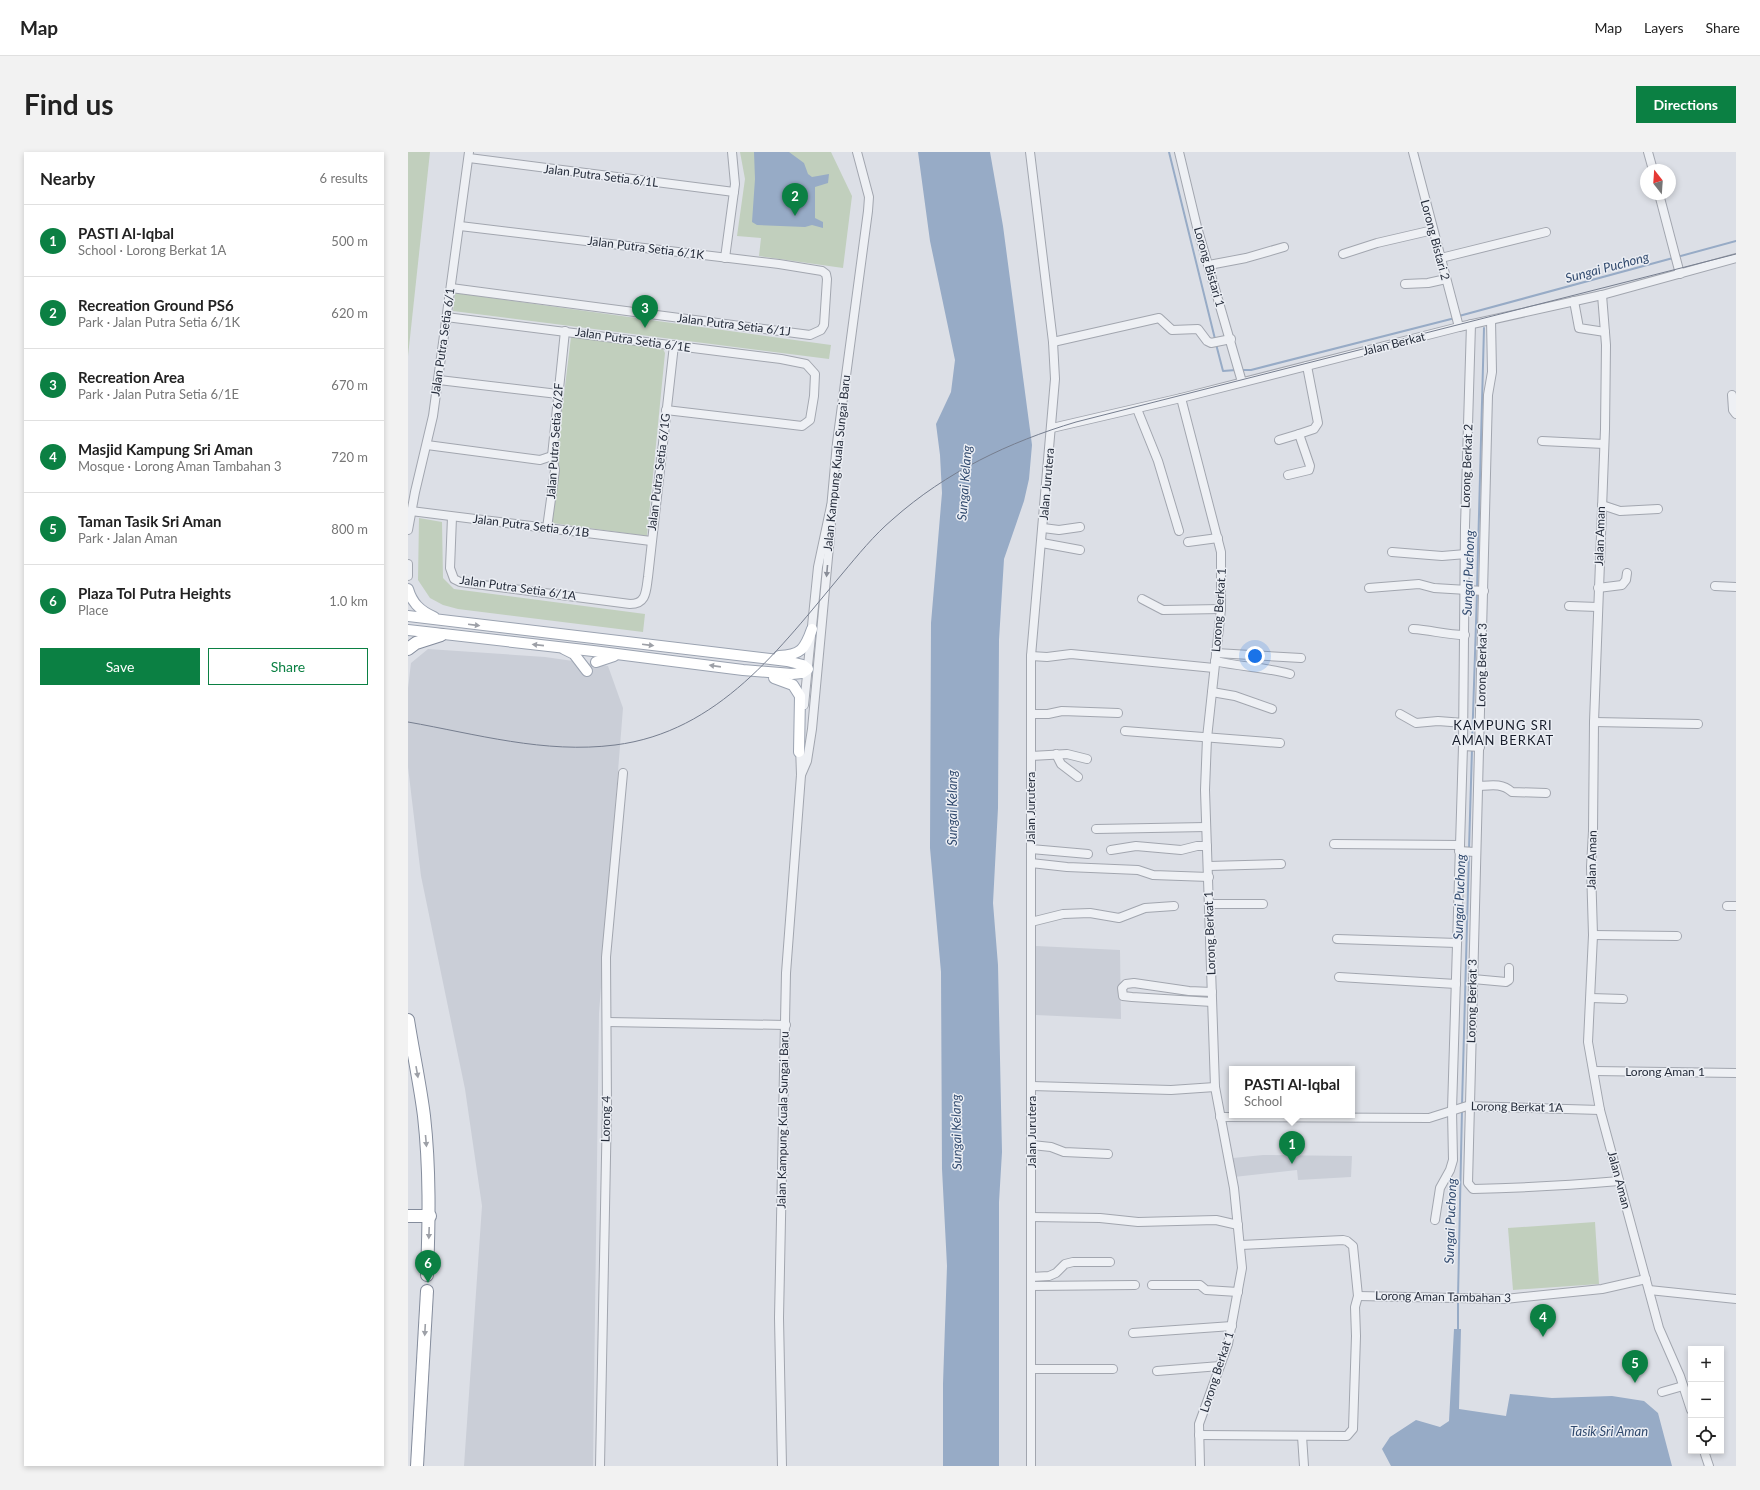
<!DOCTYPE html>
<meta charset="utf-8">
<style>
:root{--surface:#fff;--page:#f2f2f2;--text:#222;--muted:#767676;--line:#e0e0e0;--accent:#0b8043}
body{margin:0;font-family:Lato,sans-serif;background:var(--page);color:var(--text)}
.controls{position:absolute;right:12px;bottom:12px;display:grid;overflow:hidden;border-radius:0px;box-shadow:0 2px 6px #0003}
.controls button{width:36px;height:36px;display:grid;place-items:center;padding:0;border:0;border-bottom:1px solid var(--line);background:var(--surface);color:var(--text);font:20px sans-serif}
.compass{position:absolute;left:1232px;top:12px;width:36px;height:36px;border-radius:50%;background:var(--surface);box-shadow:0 2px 6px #0003;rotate:343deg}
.you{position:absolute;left:847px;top:504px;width:14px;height:14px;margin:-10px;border:3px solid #fff;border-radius:50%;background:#1a73e8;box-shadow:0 0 0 6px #1a73e833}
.badge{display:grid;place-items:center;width:26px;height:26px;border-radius:50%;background:var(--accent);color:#fff;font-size:13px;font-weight:700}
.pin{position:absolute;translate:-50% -33px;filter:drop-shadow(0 1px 2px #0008)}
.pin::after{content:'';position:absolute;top:21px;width:14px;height:12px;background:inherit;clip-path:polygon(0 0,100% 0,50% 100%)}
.popup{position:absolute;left:821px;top:914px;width:126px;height:52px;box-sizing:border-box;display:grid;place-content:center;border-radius:0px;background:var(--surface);filter:drop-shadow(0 1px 3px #0005);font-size:13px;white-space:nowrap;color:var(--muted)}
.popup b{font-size:15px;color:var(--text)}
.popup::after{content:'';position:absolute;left:50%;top:100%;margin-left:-8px;border:8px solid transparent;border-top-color:var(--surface)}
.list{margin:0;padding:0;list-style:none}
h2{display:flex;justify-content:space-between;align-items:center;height:52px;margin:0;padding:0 16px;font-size:17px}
h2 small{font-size:13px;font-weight:400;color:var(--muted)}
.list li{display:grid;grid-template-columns:26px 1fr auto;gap:12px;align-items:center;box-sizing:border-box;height:72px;padding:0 16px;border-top:1px solid var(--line)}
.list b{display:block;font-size:15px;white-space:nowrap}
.list p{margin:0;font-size:13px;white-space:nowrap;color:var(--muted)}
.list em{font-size:13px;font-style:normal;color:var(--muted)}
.actions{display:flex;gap:8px;padding:12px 16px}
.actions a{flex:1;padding:9px 0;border:1px solid var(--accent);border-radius:0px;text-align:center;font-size:14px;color:var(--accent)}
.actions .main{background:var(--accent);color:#fff}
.icon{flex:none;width:22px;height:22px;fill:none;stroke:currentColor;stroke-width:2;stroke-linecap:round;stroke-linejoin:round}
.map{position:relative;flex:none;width:1328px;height:1314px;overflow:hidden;border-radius:0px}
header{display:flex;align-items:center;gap:24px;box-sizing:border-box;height:56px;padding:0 20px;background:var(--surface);border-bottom:1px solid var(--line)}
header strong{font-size:19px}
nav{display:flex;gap:22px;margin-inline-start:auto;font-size:14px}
.intro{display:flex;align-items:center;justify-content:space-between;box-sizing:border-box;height:96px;padding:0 24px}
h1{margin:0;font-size:28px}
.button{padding:10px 18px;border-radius:0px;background:var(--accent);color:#fff;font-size:14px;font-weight:700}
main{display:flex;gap:24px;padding:0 24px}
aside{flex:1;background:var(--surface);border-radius:0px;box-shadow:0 2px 6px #0003}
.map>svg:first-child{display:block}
</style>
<header>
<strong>Map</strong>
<nav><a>Map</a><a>Layers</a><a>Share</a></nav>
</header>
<div class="intro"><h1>Find us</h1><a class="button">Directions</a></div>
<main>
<aside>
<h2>Nearby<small>6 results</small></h2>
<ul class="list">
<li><span class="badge">1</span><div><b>PASTI Al-Iqbal</b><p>School · Lorong Berkat 1A</p></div><em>500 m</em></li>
<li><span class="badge">2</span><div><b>Recreation Ground PS6</b><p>Park · Jalan Putra Setia 6/1K</p></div><em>620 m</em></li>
<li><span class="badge">3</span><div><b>Recreation Area</b><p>Park · Jalan Putra Setia 6/1E</p></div><em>670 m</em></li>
<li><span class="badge">4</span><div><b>Masjid Kampung Sri Aman</b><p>Mosque · Lorong Aman Tambahan 3</p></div><em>720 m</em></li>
<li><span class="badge">5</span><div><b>Taman Tasik Sri Aman</b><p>Park · Jalan Aman</p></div><em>800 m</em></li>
<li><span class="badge">6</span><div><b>Plaza Tol Putra Heights</b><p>Place</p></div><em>1.0 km</em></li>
</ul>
<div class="actions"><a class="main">Save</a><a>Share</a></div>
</aside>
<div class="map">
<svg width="1328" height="1314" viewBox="0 0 1328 1314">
<rect width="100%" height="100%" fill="#dcdfe6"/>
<g fill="#caced7">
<polygon points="20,497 137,505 200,514 215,556 191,861 185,1314 56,1314 74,1054 57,937 13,724 0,615 0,536 3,511"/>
<polygon points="628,794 712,798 713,867 628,863"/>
<polygon points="855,1003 944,1004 943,1025 890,1028 889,1018 826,1025 825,1006"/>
</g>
<g fill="#c1cfbd">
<polygon points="0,0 22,0 0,204"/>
<polygon points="332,0 423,0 444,44 435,116 351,104 353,86 329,84 337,27"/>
<polygon points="47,141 423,193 421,207 45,159"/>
<polygon points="163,185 251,195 255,197 257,201 239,384 144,371 151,309 149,300"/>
<polygon points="11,366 34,370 35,426 46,437 237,462 235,480 50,457 35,453 22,446 10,428"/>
<polygon points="1187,1070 1191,1132 1105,1138 1100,1076"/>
</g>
<g fill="#97abc6">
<polygon points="346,0 381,0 396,11 400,22 404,25 421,22 420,31 407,35 407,66 415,70 415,76 404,73 397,75 349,73 344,70 347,27"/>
<polygon points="510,0 582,0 595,74 624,293 621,327 616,349 596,407 591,488 590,656 585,751 590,813 594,1000 591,1050 591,1314 535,1314 535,1232 539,1114 534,1017 533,820 522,696 523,471 534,341 532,303 528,272 543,240 547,208 522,89"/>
<polygon points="1046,1177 1053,1177 1051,1257 1098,1264 1102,1242 1144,1246 1204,1244 1236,1249 1250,1261 1264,1314 983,1314 974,1297 982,1285 1008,1268 1032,1275 1041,1269"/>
</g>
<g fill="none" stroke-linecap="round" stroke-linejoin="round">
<g stroke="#97abc6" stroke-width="2">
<polyline points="761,0 807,187"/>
<polyline points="1269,105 1328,89"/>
<polyline points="1051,164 1265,106"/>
<polyline points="808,192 815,219 828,218"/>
<polyline points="832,218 843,218 1047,166"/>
<polyline points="1069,437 1076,176"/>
<polyline points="1064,593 1069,441"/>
<polyline points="1061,697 1064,597"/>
<polyline points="1054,953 1061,701"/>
<polyline points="1050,1145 1054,957"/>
<polyline points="1050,1179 1050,1149"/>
</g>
<g stroke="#a2a6af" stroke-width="10">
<g id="minor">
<polyline points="622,0 645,190 647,227 623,504 623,1314"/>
<polyline points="771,0 789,75 834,230"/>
<polyline points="1005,0 1051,175"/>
<polyline points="1240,0 1245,18"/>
<polyline points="61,6 326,40"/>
<polyline points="1251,42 1272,122"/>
<polyline points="935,102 969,91 1025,78"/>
<polyline points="317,106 327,32 324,0"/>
<polyline points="1033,106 1138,80"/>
<polyline points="801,113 838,106 876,95"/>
<polyline points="997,132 1020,131 1038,127"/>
<polyline points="43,136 402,183 413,178 416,173 419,127 418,122 414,119 371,112 52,74"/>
<polyline points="1194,143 1198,193 1197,277 1186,570 1185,679 1183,715 1185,783 1180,890 1192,958 1251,1176 1272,1224 1283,1258"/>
<polyline points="1166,149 1171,176 1197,180"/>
<polyline points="38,165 373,207 398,212 407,222 406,244 402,268 394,274 258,258"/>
<path d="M1083,168l1,52 -4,23 -20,788 5,6c49,-1 98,-4 146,-8"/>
<polyline points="645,190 751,166 764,178 790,177 799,189 803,191 823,187"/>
<polyline points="31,228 150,242"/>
<polyline points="1324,243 1325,258 1328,262"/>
<polyline points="773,246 813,400 813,457 799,586 797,638 807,935 826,1036 834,1116 820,1192 791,1272 792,1314"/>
<polyline points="729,257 750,309 771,379"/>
<polyline points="644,276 773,246 1051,175 1194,143 1328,106"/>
<polyline points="871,288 891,282"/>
<polyline points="1134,289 1196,292"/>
<polyline points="19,293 132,308 144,304"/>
<polyline points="880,323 901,318 902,314 891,282 906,277 910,271 899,214"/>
<polyline points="1194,353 1212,359 1250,357"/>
<polyline points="423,357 429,291 460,59 461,45 449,0"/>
<polyline points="3,359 243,389"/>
<path d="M44,365l-2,51 4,11 6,3 170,22c17,0 16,-14 18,-27l26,-232"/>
<polyline points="139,376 147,318 144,304 157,179"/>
<polyline points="635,376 651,378 672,375"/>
<polyline points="0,378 7,340 25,264 61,0"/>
<polyline points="780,390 810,386"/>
<polyline points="634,391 672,398"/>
<polyline points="984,400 1034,404 1058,402"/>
<polyline points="0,412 0,424"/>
<polyline points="1307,434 1328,435"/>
<polyline points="961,436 1011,432 1026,436 1076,439"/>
<polyline points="1190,436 1214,433 1218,428 1219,421"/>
<polyline points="734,447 755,458 813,457"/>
<polyline points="1161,454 1190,455"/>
<path d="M1005,477c19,1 32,6 52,6"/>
<polyline points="808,501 893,506"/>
<polyline points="623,504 639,505 663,502 806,516"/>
<path d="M807,509c25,6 50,6 75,13"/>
<polyline points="804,540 827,544 864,557"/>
<polyline points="396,553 410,415 423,354"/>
<polyline points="623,562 640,562 654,559 710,561"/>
<polyline points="992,562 1008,571 1030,569 1056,571"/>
<polyline points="1186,570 1290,572"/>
<polyline points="717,579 872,591"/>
<polyline points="1055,594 1072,595"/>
<polyline points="648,602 653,612 670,625"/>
<polyline points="623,604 659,602 679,607"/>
<polyline points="393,623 399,609 404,577 423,373"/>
<path d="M1071,634c13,-1 23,-3 33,6l34,1"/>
<polyline points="688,677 798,675"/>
<polyline points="926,692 1051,693"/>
<polyline points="623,697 680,702"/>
<polyline points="703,698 728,694 773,698 789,694 799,694"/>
<polyline points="1051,699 1067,700"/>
<polyline points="623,711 659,715 730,718 745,723 801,725"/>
<polyline points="801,714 873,712"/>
<polyline points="801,752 855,752"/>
<polyline points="1319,754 1328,754"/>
<polyline points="623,770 655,762 682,761 711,766 737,756 766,754"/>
<polyline points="1185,783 1269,784"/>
<polyline points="929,787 1049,791"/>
<polyline points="931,825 1048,832"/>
<polyline points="1065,827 1098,830 1101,828 1101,816"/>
<polyline points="804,840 781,839 726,831 718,832 714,836 715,844 724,845 804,850"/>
<polyline points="1183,846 1215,847"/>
<polyline points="199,870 378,873"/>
<polyline points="1186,919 1328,921"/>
<polyline points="624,934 763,938 807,935"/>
<polyline points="812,965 1021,966 1059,954 1192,958"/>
<polyline points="624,993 643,995 656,1000 700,1002"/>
<polyline points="623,1065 692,1066 730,1070 808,1068 830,1073"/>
<polyline points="1027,1068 1032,1036 1042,1018 1045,1008 1044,958 1055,594 1057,374 1063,172"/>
<polyline points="623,1125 641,1124 648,1121 657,1112 665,1110 702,1110"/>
<polyline points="744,1133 792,1133 798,1138 830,1140"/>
<polyline points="623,1134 727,1133"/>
<polyline points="1241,1138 1328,1147"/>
<polyline points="950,1144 1097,1147 1194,1137 1238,1127"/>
<polyline points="725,1181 824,1174"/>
<polyline points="623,1217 705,1217"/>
<polyline points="749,1219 812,1214"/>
<polyline points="1254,1240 1275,1234"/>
<polyline points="791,1283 939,1284 945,1277 948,1184 947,1155 950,1144 945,1094 939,1089 935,1088 833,1093"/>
<polyline points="894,1284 896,1314"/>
<polyline points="1296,1299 1301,1314"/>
<polyline points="192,1314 199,954 198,805 215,621"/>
<polyline points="374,1314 371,1166 378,821 393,623 392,594"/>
</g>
</g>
<g stroke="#9ba3b1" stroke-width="12">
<g id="major">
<path d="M0,437c4,14 12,22 26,28"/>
<polyline points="0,464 379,509 395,513 400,517 394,521 384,522 335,518 185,499 0,478"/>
<polyline points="156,497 166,502 179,519"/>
<path d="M371,504c22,-1 26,-7 33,-27"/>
<polyline points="188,510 206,504"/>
<polyline points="366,526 385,533 392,544 391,600"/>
</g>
</g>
<g stroke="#848c9c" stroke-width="14">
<g id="highway">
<polyline points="0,497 8,491 33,483"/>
<path d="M0,868c5,32 12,64 16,96 6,53 5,106 3,159"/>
<polyline points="0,1064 22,1064"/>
<polyline points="9,1314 19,1139"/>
</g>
</g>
<use href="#minor" stroke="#eef0f4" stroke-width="8"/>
<use href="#major" stroke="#fff" stroke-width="10"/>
<use href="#highway" stroke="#fff" stroke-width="12"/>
<path stroke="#767e8f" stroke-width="1" d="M0,570c68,12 137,32 207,23 104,-13 165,-97 227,-171 16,-19 32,-39 51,-55 53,-47 116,-77 183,-97l660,-168"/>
</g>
<defs><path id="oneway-solid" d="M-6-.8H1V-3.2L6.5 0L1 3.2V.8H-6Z"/></defs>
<use fill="#8a8e98" href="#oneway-solid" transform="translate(419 419) rotate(95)"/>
<g fill="#9da0a7">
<use href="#oneway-solid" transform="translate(66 473) rotate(7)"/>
<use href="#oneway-solid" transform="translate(130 493) rotate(-174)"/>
<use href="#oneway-solid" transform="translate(240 493) rotate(7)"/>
<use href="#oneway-solid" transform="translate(307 514) rotate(-172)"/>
<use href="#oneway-solid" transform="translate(9 920) rotate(80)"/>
<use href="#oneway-solid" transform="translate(18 989) rotate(85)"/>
<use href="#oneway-solid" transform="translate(21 1081) rotate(92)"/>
<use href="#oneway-solid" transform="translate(17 1178) rotate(93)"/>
</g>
<g text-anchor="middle" stroke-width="3" stroke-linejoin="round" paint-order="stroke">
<g font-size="12" fill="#262d3b" stroke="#ebeef4">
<text transform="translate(193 24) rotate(7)" y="4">Jalan Putra Setia 6/1L</text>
<text transform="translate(1027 88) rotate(75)" y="4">Lorong Bistari 2</text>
<text transform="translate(238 96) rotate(7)" y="4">Jalan Putra Setia 6/1K</text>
<text transform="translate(801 115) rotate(74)" y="4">Lorong Bistari 1</text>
<text transform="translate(326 173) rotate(7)" y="4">Jalan Putra Setia 6/1J</text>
<text transform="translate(225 188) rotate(8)" y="4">Jalan Putra Setia 6/1E</text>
<text transform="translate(35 190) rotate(-82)" y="4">Jalan Putra Setia 6/1</text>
<text transform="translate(986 192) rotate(-14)" y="4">Jalan Berkat</text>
<text transform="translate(147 289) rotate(-86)" y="4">Jalan Putra Setia 6/2F</text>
<text transform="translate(429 311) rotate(-84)" y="4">Jalan Kampung Kuala Sungai Baru</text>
<text transform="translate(1059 314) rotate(-88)" y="4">Lorong Berkat 2</text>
<text transform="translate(251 320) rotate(-83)" y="4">Jalan Putra Setia 6/1G</text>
<text transform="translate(639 332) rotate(-85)" y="4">Jalan Jurutera</text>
<text transform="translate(123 374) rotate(7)" y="4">Jalan Putra Setia 6/1B</text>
<text transform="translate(1192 384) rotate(-88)" y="4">Jalan Aman</text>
<text transform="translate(110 436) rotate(8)" y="4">Jalan Putra Setia 6/1A</text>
<text transform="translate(811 458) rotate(-86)" y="4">Lorong Berkat 1</text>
<text transform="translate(1074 513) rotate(-89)" y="4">Lorong Berkat 3</text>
<text transform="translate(623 656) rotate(-90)" y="4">Jalan Jurutera</text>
<text transform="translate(1184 708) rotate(-89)" y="4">Jalan Aman</text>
<text transform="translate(802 781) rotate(-92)" y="4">Lorong Berkat 1</text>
<text transform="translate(1064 849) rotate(-89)" y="4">Lorong Berkat 3</text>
<text x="1257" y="924">Lorong Aman 1</text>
<text transform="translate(1109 955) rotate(1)" y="4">Lorong Berkat 1A</text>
<text transform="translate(198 967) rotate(-89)" y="4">Lorong 4</text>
<text transform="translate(375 968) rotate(-89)" y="4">Jalan Kampung Kuala Sungai Baru</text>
<text transform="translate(624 980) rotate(-90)" y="4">Jalan Jurutera</text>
<text transform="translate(1211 1028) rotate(75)" y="4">Jalan Aman</text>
<text transform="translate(1035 1145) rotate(1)" y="4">Lorong Aman Tambahan 3</text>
<text transform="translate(809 1220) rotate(-72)" y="4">Lorong Berkat 1</text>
</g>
<g font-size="13" font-style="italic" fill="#314a6e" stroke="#ebeef4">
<text transform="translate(1199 115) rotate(-15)" y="5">Sungai Puchong</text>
<text transform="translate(556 331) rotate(-86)" y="5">Sungai Kelang</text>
<text transform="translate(1060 421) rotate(-88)" y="5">Sungai Puchong</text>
<text transform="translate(544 656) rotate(-90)" y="5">Sungai Kelang</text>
<text transform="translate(1051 745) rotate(-88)" y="5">Sungai Puchong</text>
<text transform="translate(548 980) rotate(-91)" y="5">Sungai Kelang</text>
<text transform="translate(1042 1069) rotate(-88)" y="5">Sungai Puchong</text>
<text x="1201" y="1284">Tasik Sri Aman</text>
</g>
<g font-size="13" letter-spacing="1" fill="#181e2c" stroke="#ebeef4">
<text x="1095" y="578">KAMPUNG SRI<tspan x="1095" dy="15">AMAN BERKAT</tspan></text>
</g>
</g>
</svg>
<div class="controls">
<button>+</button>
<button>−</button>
<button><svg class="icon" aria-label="locate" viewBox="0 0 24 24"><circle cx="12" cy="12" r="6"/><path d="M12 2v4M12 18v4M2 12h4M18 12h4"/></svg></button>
</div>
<svg class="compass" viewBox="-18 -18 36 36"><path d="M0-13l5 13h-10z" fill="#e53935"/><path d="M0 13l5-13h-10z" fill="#767676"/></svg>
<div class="you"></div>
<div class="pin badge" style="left:884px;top:1012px">1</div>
<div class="popup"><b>PASTI Al-Iqbal</b>School</div>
<div class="pin badge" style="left:387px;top:64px">2</div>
<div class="pin badge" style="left:237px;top:176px">3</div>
<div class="pin badge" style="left:1135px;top:1185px">4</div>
<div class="pin badge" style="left:1227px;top:1231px">5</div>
<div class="pin badge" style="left:20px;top:1131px">6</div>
</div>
</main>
